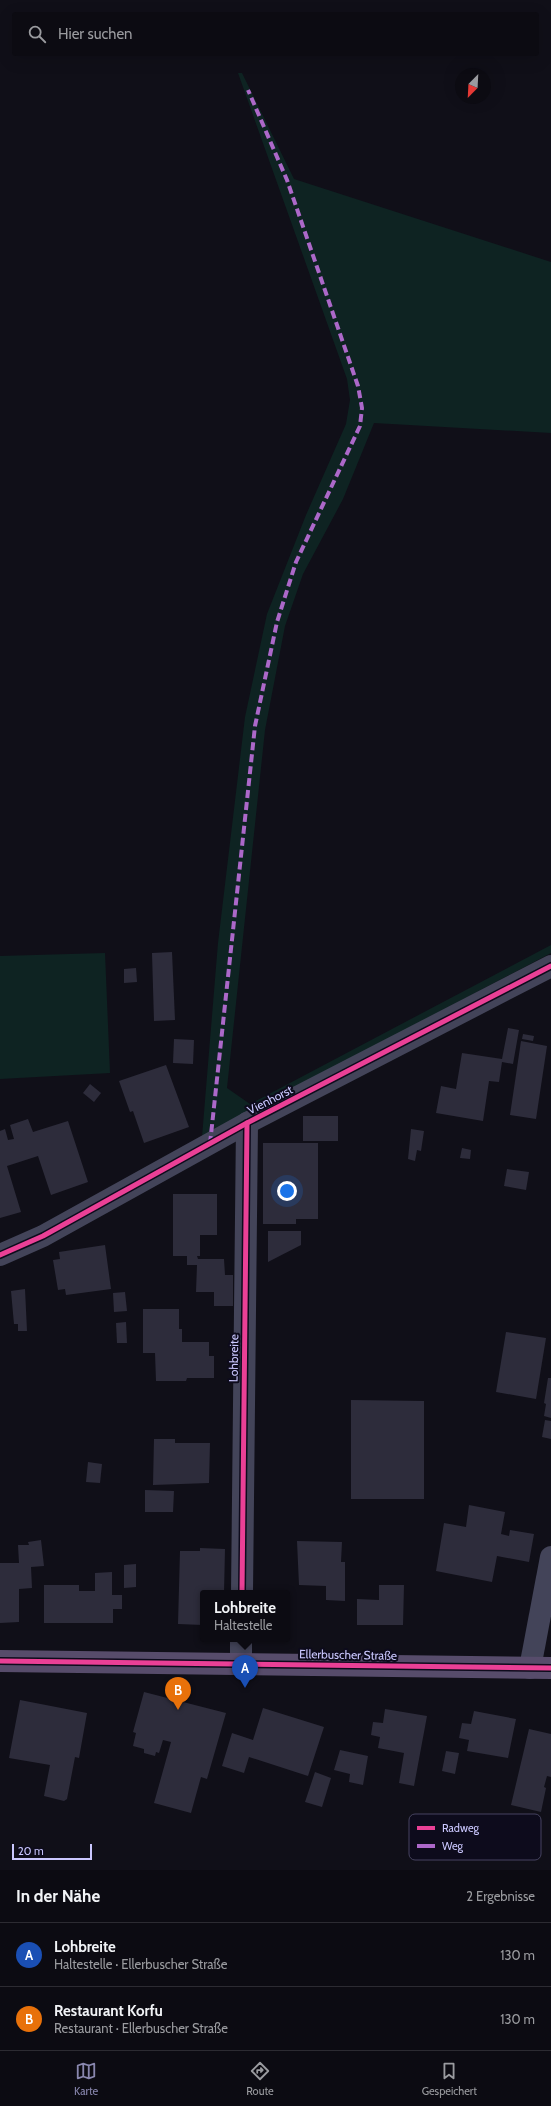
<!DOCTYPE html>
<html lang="de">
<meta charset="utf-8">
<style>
:root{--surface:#0c0b12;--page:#15141b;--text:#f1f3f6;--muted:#9a9b9f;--line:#2c2b32;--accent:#8987ae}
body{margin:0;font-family:Cabin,sans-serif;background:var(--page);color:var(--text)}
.compass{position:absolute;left:455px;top:68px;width:36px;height:36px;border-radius:50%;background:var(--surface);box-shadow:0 4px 16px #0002;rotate:204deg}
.scale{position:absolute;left:12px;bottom:10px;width:80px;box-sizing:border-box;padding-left:4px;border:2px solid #cac7fe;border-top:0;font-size:11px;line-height:14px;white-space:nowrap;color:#cac7fe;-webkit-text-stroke:3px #0d0b1c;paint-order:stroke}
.you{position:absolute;left:287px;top:1191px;width:14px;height:14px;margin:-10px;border:3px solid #fff;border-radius:50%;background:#1a73e8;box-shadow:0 0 0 6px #1a73e833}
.badge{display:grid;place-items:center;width:26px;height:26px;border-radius:50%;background:var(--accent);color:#fff;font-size:13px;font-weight:700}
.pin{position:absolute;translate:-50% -33px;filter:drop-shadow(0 1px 2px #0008)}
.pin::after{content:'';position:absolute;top:21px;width:14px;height:12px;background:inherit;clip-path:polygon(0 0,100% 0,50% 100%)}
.popup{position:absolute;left:200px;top:1590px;width:90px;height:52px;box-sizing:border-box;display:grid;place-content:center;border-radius:4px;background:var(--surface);filter:drop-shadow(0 1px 3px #0005);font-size:13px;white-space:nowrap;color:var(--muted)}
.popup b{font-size:15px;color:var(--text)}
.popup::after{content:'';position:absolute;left:50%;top:100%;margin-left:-8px;border:8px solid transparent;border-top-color:var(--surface)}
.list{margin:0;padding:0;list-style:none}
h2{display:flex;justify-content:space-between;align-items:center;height:52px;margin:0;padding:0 16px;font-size:17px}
h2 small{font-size:13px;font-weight:400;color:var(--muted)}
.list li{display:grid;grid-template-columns:26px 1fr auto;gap:12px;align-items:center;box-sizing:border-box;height:64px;padding:0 16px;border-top:1px solid var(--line)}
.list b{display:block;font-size:15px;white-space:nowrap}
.list p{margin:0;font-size:13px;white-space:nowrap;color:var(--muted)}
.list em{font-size:13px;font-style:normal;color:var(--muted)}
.icon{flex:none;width:22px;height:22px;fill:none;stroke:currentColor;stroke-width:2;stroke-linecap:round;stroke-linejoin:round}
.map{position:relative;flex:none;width:551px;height:1870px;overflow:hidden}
.search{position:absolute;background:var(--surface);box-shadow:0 4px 16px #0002;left:12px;right:12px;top:12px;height:44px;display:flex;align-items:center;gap:10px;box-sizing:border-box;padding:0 14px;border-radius:4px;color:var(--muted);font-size:15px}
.sheet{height:180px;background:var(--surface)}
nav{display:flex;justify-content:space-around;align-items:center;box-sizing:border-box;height:56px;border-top:1px solid var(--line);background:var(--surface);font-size:11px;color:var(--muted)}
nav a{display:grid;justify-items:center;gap:2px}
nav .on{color:var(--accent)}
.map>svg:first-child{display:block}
</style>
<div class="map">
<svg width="551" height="1870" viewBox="0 0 551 1870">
<rect width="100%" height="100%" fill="#100f18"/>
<g fill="#0e2322">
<polygon points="238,73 242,73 294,179 551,262 551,433 374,423 343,499 303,574 285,626 265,730 227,1088 250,1104 551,945 551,953 202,1137 218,943 245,717 267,614 306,515 346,424 350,400 347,379"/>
<polygon points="105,953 110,1073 0,1079 0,956"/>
</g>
<g fill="#2d2c3b">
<polygon points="172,952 175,1020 154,1021 152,953"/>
<polygon points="136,968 137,982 124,983 124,969"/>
<polygon points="508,1028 519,1030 513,1064 502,1062 499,1082 489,1081 483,1121 436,1113 441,1086 456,1089 462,1053 502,1059"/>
<polygon points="523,1034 534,1036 533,1041 522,1039"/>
<polygon points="174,1039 194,1040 193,1064 173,1063"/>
<polygon points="521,1041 547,1046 536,1119 510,1115"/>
<polygon points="166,1065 189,1127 144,1143 133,1111 130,1112 119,1081"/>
<polygon points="90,1084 101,1093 94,1102 83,1093"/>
<rect x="303" y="1116" width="35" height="25"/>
<polygon points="28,1119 33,1132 68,1121 88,1182 51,1195 38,1156 7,1166 21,1212 0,1218 0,1131 5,1129 8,1140 14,1139 10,1125"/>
<polygon points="411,1129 424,1131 421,1151 417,1150 415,1161 408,1159"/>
<polygon points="263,1143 318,1143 318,1219 296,1219 296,1224 263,1224"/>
<polygon points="462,1148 471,1150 470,1159 460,1158"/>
<polygon points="507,1169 529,1172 526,1190 504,1186"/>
<polygon points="173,1194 217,1194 217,1235 200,1235 200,1256 197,1256 198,1259 224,1259 225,1275 233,1275 233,1306 214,1306 214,1292 196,1292 197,1265 187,1265 187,1256 173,1256"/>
<polygon points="268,1231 301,1231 301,1245 268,1262"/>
<polygon points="105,1245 111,1289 66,1295 65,1289 58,1290 53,1260 60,1259 59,1252"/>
<polygon points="25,1289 27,1331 18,1331 18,1324 14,1324 11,1291"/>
<polygon points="125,1292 127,1311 114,1312 113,1293"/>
<polygon points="143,1309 179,1309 179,1329 182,1329 182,1342 209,1342 209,1356 214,1356 214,1378 187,1378 186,1381 156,1381 155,1353 143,1353"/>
<polygon points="126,1322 127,1343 117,1343 116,1323"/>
<polygon points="506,1332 546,1338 536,1399 496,1392"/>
<polygon points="548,1378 551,1378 551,1418 544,1416 546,1404 544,1403"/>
<polygon points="351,1400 424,1401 424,1499 351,1499"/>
<polygon points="545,1420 551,1421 551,1439 542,1437"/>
<polygon points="154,1439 175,1439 175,1443 210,1443 209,1483 153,1485"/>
<polygon points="88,1462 102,1464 100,1483 86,1482"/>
<polygon points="145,1490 174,1491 173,1512 145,1512"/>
<polygon points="469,1505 505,1512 501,1534 509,1536 510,1530 534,1534 529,1562 497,1556 492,1582 436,1571 444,1523 466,1527"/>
<polygon points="41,1540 44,1566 31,1567 32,1588 19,1589 19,1622 0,1623 0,1563 19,1563 18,1545 29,1545 28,1542"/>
<polygon points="297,1541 342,1542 341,1562 345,1562 345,1601 326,1600 326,1586 299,1585"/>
<polygon points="200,1548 225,1549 224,1593 203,1593 203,1625 178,1624 180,1551 200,1551"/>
<polygon points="136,1564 136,1587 124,1588 124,1565"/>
<polygon points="112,1572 112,1595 122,1595 122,1609 113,1609 113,1623 44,1623 44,1585 79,1585 79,1591 95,1591 95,1573"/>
<polygon points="379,1585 404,1585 403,1625 357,1625 357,1599 379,1600"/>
<polygon points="144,1692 226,1713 207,1779 201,1777 191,1813 154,1803 171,1742 163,1740 159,1753 156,1752 155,1756 144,1753 144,1749 133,1746 136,1733 133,1732"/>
<polygon points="20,1700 87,1713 79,1758 75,1757 67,1799 64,1801 44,1796 50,1765 9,1758"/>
<polygon points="263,1708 324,1727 308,1776 249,1757 244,1773 222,1766 232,1733 253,1740"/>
<polygon points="385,1709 427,1716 414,1786 399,1783 404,1753 378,1748 380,1737 371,1735 373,1722 383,1723"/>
<polygon points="474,1711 516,1719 508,1758 467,1751 469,1740 459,1738 462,1723 471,1724"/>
<polygon points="529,1729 551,1734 551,1777 547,1776 544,1787 546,1788 541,1812 511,1805"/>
<polygon points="340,1750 368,1756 363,1785 349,1782 350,1774 334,1770"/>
<polygon points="446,1751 459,1753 455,1774 442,1771"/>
<polygon points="315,1772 331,1778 322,1807 305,1802"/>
</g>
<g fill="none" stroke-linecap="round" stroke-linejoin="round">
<g stroke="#434459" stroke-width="22">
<polyline points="0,1255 43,1236 247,1123 551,966"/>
<polyline points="242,1593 247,1123"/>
<polyline points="241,1664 241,1639"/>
<polyline points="530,1668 551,1557"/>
</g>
<polyline stroke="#574c6b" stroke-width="22" points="0,1661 551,1668"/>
<polyline stroke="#ac68c9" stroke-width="4" stroke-dasharray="8 4" stroke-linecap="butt" points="210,1144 255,726 277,622 296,562 360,426 362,408 358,386 287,180 248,90"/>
<g stroke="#0d0b1c" stroke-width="8">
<g id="cycleway">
<polyline points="0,1255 43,1236 247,1123 551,966"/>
<polyline points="242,1593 247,1123"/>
<polyline points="0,1661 551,1668"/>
</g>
</g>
<use href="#cycleway" stroke="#ea4096" stroke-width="5"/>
</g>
<g text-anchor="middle" stroke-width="4" stroke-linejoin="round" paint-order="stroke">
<g font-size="12" fill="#cac7fe" stroke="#0d0b1c">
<text transform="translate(270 1100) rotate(-27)" y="4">Vienhorst</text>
<text transform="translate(234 1358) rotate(-89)" y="4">Lohbreite</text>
<text transform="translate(348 1655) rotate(1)" y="4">Ellerbuscher Straße</text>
</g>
</g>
<rect x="409" y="1814" width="132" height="46" rx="6" fill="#0d0b1c" stroke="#464360" stroke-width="1"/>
<rect x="417" y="1826" width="18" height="4" fill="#ea4096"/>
<rect x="417" y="1844" width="18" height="4" fill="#ac68c9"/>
<g font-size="11" fill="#cac7fe">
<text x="442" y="1832">Radweg</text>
<text x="442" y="1850">Weg</text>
</g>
</svg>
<svg class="compass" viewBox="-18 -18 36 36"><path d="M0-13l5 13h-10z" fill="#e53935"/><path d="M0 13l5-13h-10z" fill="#9a9b9f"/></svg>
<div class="scale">20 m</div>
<div class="you"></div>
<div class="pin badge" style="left:245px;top:1688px;background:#1a4fb4">A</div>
<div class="popup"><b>Lohbreite</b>Haltestelle</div>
<div class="pin badge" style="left:178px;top:1710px;background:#e8710a">B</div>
<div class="search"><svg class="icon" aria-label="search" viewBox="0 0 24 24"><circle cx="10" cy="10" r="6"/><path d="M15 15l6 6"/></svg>Hier suchen</div>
</div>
<section class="sheet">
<h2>In der Nähe<small>2 Ergebnisse</small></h2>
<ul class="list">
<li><span class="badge" style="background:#1a4fb4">A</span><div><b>Lohbreite</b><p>Haltestelle · Ellerbuscher Straße</p></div><em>130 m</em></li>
<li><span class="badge" style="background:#e8710a">B</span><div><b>Restaurant Korfu</b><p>Restaurant · Ellerbuscher Straße</p></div><em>130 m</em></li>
</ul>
</section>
<nav>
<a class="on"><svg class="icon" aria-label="map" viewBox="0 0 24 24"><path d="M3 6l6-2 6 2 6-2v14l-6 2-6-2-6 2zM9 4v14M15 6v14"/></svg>Karte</a>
<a><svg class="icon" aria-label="directions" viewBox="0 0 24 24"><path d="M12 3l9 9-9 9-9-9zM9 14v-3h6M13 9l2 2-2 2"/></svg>Route</a>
<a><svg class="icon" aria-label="saved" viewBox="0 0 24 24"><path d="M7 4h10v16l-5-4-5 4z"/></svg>Gespeichert</a>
</nav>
